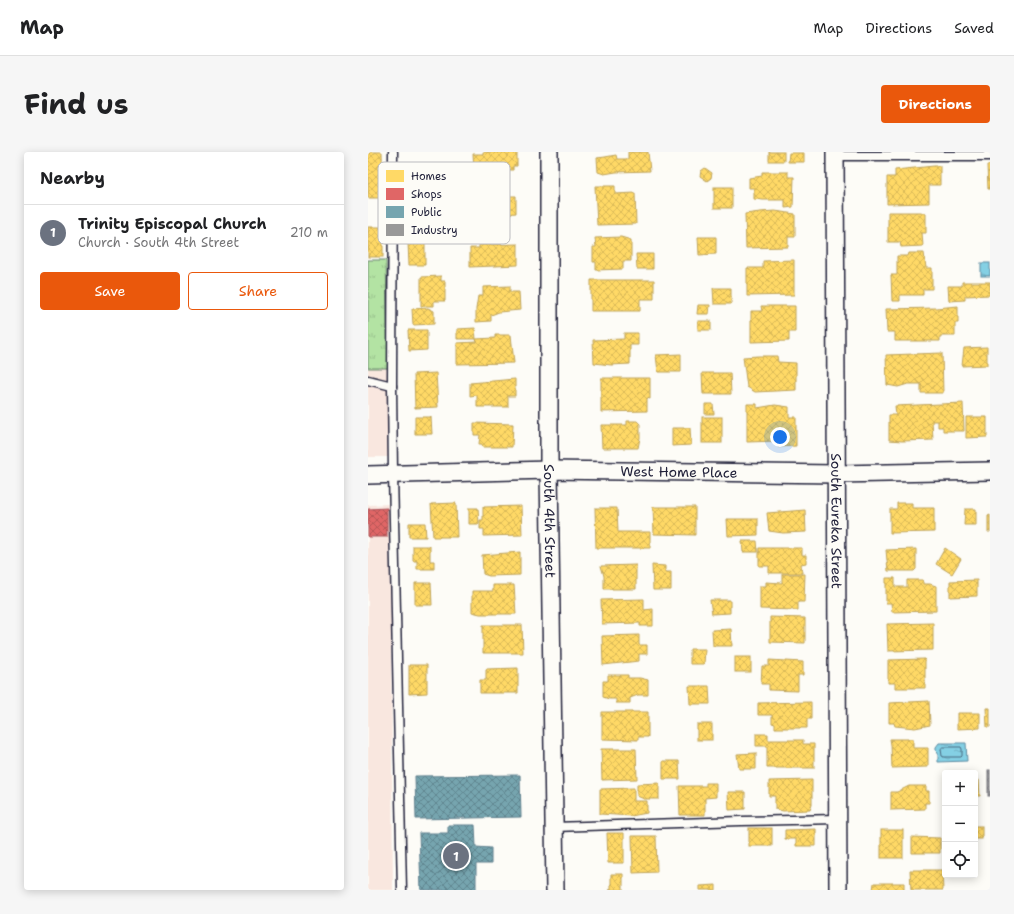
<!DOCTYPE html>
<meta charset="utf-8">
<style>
:root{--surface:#fff;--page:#f6f6f6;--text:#202124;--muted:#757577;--line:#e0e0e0;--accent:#ea580c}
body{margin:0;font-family:"Shantell Sans",sans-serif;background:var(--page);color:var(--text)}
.controls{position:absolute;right:12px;bottom:12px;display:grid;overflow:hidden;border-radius:4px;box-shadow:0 2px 10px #0003}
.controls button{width:36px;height:36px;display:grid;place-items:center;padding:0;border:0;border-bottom:1px solid var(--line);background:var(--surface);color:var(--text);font:20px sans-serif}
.you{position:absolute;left:412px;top:285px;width:14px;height:14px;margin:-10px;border:3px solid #fff;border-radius:50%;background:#1a73e8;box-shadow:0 0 0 6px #1a73e833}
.badge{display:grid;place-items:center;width:26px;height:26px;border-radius:50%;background:var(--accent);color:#fff;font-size:13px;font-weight:700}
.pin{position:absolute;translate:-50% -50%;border:2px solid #fff;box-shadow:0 1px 4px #0006}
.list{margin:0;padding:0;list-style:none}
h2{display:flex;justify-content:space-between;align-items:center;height:52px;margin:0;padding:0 16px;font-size:17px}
h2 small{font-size:13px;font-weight:400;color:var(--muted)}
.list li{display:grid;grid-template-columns:26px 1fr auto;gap:12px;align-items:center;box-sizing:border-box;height:56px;padding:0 16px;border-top:1px solid var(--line)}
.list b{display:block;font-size:15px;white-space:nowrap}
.list p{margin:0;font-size:13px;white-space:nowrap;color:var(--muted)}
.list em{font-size:13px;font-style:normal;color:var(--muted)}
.actions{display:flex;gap:8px;padding:12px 16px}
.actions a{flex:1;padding:9px 0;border:1px solid var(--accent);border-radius:4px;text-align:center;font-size:14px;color:var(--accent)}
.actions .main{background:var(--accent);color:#fff}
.icon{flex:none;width:22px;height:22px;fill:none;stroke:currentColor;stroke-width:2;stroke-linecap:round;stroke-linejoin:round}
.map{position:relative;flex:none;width:622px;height:738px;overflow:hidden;border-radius:4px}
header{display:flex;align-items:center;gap:24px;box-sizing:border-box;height:56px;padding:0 20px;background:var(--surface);border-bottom:1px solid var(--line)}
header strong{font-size:19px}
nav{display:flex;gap:22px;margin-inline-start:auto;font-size:14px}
.intro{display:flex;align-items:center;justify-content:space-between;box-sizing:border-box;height:96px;padding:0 24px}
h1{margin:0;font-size:28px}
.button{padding:10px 18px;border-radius:4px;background:var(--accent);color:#fff;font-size:14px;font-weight:700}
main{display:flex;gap:24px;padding:0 24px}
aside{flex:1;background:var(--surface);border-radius:4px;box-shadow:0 2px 10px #0003}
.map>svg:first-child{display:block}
</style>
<header>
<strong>Map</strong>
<nav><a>Map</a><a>Directions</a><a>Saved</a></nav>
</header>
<div class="intro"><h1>Find us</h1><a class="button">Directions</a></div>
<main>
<aside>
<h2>Nearby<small></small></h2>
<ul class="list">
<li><span class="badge" style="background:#6b7280">1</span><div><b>Trinity Episcopal Church</b><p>Church · South 4th Street</p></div><em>210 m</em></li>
</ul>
<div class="actions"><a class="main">Save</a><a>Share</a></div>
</aside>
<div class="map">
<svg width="622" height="738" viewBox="0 0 622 738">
<defs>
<pattern id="grass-tufts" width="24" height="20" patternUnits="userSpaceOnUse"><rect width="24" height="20" fill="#b3e3a3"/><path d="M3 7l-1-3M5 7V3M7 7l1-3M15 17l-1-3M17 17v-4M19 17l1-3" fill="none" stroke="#9ac28d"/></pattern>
<pattern id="water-ripples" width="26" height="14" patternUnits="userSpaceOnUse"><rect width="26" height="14" fill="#84d0e4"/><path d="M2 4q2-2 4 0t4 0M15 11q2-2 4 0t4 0" fill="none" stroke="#72b2c4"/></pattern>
<pattern id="homes-cross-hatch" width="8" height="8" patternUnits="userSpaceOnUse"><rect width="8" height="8" fill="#ffd966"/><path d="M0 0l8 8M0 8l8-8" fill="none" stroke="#daba59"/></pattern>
<pattern id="shops-cross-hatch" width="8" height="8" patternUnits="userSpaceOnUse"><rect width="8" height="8" fill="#e06666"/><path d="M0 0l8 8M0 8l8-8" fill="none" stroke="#b55455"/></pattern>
<pattern id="public-cross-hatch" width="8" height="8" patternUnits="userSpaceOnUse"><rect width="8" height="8" fill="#76a5af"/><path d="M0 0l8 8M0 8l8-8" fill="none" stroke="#608690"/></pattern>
<pattern id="industry-cross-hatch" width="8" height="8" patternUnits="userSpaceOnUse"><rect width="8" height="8" fill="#999"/><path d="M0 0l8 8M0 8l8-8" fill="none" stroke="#7c7c7e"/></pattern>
</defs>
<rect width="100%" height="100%" fill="#fdfcf7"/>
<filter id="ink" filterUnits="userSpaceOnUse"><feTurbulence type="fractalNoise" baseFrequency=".025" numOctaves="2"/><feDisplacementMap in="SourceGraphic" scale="8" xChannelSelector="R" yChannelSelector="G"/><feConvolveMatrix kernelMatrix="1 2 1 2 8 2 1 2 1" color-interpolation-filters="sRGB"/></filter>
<g filter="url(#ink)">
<g fill="#f9e7df">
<polygon points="0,216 20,216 21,305 0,305"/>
<polygon points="22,352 25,738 0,738 0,353"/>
</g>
<polygon fill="url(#grass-tufts)" stroke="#6a826f" points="0,108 18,108 20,216 0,216"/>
<g fill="url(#water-ripples)" stroke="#5d8aa0">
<rect x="613" y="111" width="9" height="13"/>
<polygon points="571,591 598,591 599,609 570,610 570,601 568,599 568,595"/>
</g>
<g fill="url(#homes-cross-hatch)" stroke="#bda259">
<polygon points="0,0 14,0 15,46 0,46"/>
<polygon points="115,0 149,0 149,14 145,14 145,18 116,18 115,15 106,16 105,2 115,2"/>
<polygon points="260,0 280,0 282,19 248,20 236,22 230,20 229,6 237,5 248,3 249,7 260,7"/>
<rect x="401" y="0" width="15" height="9"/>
<polygon points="421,1 436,1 436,10 420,10"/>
<polygon points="619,13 622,13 622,37 620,37"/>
<polygon points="566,14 572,14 572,33 561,33 561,51 519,52 519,25 527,25 527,18"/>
<polygon points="337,16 344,21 343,26 339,29 332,24 333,19"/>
<polygon points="394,20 420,20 420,25 426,25 425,55 417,56 417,48 395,48 386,47 386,36 381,36 381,26 394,24"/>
<polygon points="227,34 247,34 247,42 267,41 268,72 229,73"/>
<rect x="346" y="35" width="18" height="21"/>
<polygon points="124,44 148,44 148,61 125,63 112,66 112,50 124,50"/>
<polygon points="407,59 427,62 427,85 420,85 420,95 378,96 377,62 392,60"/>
<polygon points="520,60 553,60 558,62 558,81 554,81 555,94 533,95 532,90 520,90"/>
<rect x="0" y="75" width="15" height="30"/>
<polygon points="253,85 263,88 263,109 255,109 255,117 228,118 228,110 225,110 225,95 228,95 227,86"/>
<polygon points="330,85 348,85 348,102 331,103"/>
<polygon points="40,91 57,91 57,113 41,113"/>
<polygon points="150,92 150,113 102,115 102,96 111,96 111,93"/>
<polygon points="541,101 556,101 558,116 564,116 564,137 555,137 555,143 532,143 532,149 524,149 523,123 529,123 529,104 540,104"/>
<polygon points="268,102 285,102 285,117 269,117"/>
<polygon points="426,108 426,143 379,144 379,116 395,116 395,109"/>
<polygon points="73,124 73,129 77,129 77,149 66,149 66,154 53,154 53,125"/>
<polygon points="223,128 286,128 286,147 272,147 272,159 223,159"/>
<polygon points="594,130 622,130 622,143 597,144 597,148 581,149 580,134 594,134"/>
<polygon points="142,134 142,140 151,140 152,158 131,160 123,163 123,169 108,170 108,157 110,144 115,144 115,135"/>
<polygon points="345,136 363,136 363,152 346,152"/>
<polygon points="330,153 342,153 341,162 329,162"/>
<polygon points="393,154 427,154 427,180 421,180 421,189 383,190 383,159 394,159"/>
<polygon points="590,154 590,171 587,171 587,184 572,184 572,189 527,189 527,180 519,180 518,157 568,156"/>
<polygon points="60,156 66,159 66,172 45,173 44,157"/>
<rect x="330" y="169" width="13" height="9"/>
<polygon points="107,176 108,187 89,187 89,177"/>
<polygon points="40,178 59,178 59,198 41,199"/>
<polygon points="256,181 270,181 270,193 262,193 262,212 243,213 226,211 225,188 256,187"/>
<polygon points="127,183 143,183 146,211 89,212 89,191 109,190 108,187 127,186"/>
<polygon points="619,195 619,213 594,214 596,196"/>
<polygon points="574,201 575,241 553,241 553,232 540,232 530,235 519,233 518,203"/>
<polygon points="313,202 313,220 290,220 288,203"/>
<polygon points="390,204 409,204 410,210 428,211 428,238 387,240 379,235 375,205"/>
<polygon points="68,221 70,255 47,256 46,222"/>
<polygon points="334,221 362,221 363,242 335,242"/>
<polygon points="233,226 282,226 282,247 279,246 279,259 233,260"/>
<polygon points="147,227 147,244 140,244 140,255 109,255 109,243 102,244 102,231"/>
<polygon points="595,251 596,279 575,279 575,275 570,275 570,269 564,269 565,288 534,289 521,288 521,263 528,263 527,254"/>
<polygon points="337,252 345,252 346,262 337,262"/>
<polygon points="379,252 389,252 389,256 407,253 421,255 421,265 428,265 428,294 410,295 410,289 379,290"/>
<polygon points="47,265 63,265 64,282 47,282"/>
<rect x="334" y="265" width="20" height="26"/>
<polygon points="598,265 619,265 619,285 598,286"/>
<polygon points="259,269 269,269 272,272 272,286 270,296 234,296 233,273 259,273"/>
<polygon points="106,271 145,272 144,295 114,295 114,292 111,292 112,283 106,283"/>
<polygon points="304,276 322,276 323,293 304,294"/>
<polygon points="88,351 89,385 65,385 63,352"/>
<polygon points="529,351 544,351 544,356 566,356 566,380 522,381 522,357 529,357"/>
<polygon points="153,354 154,383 116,384 116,377 112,377 112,368 115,368 115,355"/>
<polygon points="285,355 327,355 327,383 286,382"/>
<polygon points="101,356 110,356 111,372 101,372"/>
<polygon points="227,356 249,356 250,380 282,380 282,396 228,396"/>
<polygon points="597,357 608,357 608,373 596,373"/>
<polygon points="437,358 438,380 415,381 401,379 399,361"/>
<polygon points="622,363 622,380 620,380 620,364"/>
<polygon points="359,367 390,367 390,383 360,384"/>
<polygon points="41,371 57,371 58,385 41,385"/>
<polygon points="374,389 389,389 390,400 375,400"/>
<polygon points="45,394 62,394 62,409 66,409 66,417 49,417 49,409 45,409"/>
<polygon points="391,396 434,396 434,403 438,403 438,411 433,412 434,421 401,421 401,414 391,414"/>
<polygon points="577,396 593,407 584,422 568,412"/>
<polygon points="548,397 548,417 546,419 520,419 518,398"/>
<polygon points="152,400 152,423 121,424 115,422 114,403"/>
<polygon points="268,413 268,437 236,437 236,424 233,414"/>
<polygon points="284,413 297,414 297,420 303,420 303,438 285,438"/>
<polygon points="414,422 437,422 436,450 430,450 430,458 392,457 392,434 398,434 398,430 414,431"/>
<polygon points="518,426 527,426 527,435 539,435 539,428 555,428 555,432 562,432 568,434 568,459 524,460 523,451 518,451"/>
<polygon points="609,428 609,444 582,445 582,429"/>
<polygon points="47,431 63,431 64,453 47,453"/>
<polygon points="125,433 146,433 148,462 112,462 104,460 104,439 125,439"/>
<polygon points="276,447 276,458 285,457 285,474 272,474 272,471 234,472 233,448"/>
<polygon points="342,448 362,448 362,461 344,462"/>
<polygon points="402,465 437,466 437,491 402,490"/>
<polygon points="565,471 565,498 520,499 519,472"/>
<polygon points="115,473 154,473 155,501 115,501"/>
<polygon points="363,477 364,494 345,494 344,478"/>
<polygon points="271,483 271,493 279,493 279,502 271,502 271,509 235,513 234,484"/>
<polygon points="322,497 337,497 336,512 322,512"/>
<rect x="367" y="505" width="16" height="15"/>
<polygon points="557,507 557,536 527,536 527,531 520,531 520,508"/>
<polygon points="401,508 435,510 435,523 430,523 430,539 401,538 401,532 393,532 394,514 401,514"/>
<polygon points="41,513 59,513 59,541 41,542"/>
<polygon points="150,516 150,541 112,541 112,528 118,528 118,517"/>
<polygon points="240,523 260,523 260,526 272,526 280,528 280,543 270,543 262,546 262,551 248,551 248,547 241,547 235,545 235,529 240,529"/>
<polygon points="321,534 341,534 342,552 322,552"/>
<polygon points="561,549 562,573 547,576 527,574 526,571 521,571 521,551"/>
<polygon points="443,550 443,567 439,567 439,576 407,576 407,572 404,571 404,563 390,563 390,551"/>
<polygon points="618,556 622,556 622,575 619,575"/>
<polygon points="234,560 280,560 280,585 270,585 270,588 234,587"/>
<polygon points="589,561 612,561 612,576 589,577"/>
<rect x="329" y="572" width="15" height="16"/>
<polygon points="388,582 400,582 400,588 435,588 435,592 446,592 446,616 399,616 399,594 388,594"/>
<polygon points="522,587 545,587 545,596 560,596 560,615 524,616 523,593"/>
<polygon points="233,597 268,597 269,627 234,628"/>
<polygon points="388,601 388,617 371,617 369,602"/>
<polygon points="295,609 311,609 312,627 295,627"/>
<polygon points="444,628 444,653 442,658 415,659 407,657 407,644 401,644 401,629"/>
<polygon points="607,628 611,628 612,644 607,644"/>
<polygon points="291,631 291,647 276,647 269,644 269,632"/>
<polygon points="338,631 348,631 348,645 337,646 337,663 312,663 311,634 338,634"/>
<polygon points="541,634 558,634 558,639 561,639 561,651 557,651 557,657 523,658 523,640 529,640"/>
<polygon points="266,636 266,649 279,649 279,661 263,664 232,662 232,637"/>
<polygon points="360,640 377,640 377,657 361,658"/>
<rect x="607" y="674" width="7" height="13"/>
<rect x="381" y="676" width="23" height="18"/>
<polygon points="448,677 448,694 428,694 428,687 417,687 417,678"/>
<rect x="513" y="678" width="22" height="28"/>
<polygon points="239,681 256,681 256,711 240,711"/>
<polygon points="264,684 288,684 289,720 265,721"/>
<polygon points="544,685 572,686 572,701 544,701"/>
<polygon points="542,718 574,718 575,738 543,738"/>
<polygon points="243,722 255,722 255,738 241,738 243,738"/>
<polygon points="506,731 536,731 536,738 505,738"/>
<polygon points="348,733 348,738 332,738 332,734"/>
</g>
<polygon fill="url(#shops-cross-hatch)" stroke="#a75259" points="19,356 19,385 0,385 0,357"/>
<g fill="url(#public-cross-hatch)" stroke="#5d7e8c">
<polygon points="152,623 153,665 48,667 47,624"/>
<polygon points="80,673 107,673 108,695 123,696 123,712 108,712 108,738 53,738 51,681 80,681"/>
</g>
<rect fill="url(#industry-cross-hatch)" stroke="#75757d" x="620" y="618" width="2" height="26"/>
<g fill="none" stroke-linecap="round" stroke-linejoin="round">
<polygon stroke="#49687f" stroke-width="1" points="575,595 593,595 594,597 594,604 593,605 576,605 574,604 573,597"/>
<g stroke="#22223b" stroke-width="11">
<g id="lane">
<polyline points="25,0 24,234 25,322 34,738"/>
<polyline points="467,4 622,4"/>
<polyline points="0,228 24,234"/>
<polyline points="186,675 373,669 470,667"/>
</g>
</g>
<g stroke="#22223b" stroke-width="20">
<g id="street">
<path id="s1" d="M181,0v318l6,420"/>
<path id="s2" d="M467,0l3,738"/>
<path id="s3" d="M0,323l181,-5 288,4 153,-3"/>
</g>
</g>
<use href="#lane" stroke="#fdfcf7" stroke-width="8"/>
<use href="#street" stroke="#fdfcf7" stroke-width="17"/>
</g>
</g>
<g text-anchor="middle" stroke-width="4" stroke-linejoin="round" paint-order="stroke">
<g font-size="14" fill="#22223b" stroke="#fdfcf7">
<text dy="5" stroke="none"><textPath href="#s3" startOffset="311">West Home Place</textPath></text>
<text dy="5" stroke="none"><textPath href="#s1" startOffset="369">South 4th Street</textPath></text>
<text dy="5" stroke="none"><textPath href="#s2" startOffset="369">South Eureka Street</textPath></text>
</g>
</g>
<rect x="10" y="10" width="132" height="82" rx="6" fill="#fdfcf7" stroke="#bbbbbf" stroke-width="1"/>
<rect x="18" y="18" width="18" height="12" fill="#ffd966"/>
<rect x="18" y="36" width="18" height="12" fill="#e06666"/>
<rect x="18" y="54" width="18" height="12" fill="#76a5af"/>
<rect x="18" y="72" width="18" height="12" fill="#999"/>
<g font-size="11" fill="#22223b">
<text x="43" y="28">Homes</text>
<text x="43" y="46">Shops</text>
<text x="43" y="64">Public</text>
<text x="43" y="82">Industry</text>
</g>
</svg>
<div class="controls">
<button>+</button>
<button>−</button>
<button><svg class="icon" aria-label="locate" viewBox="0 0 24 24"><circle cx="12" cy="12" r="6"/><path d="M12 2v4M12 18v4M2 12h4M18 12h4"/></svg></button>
</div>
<div class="you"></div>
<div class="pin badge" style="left:88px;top:704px;background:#6b7280">1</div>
</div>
</main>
